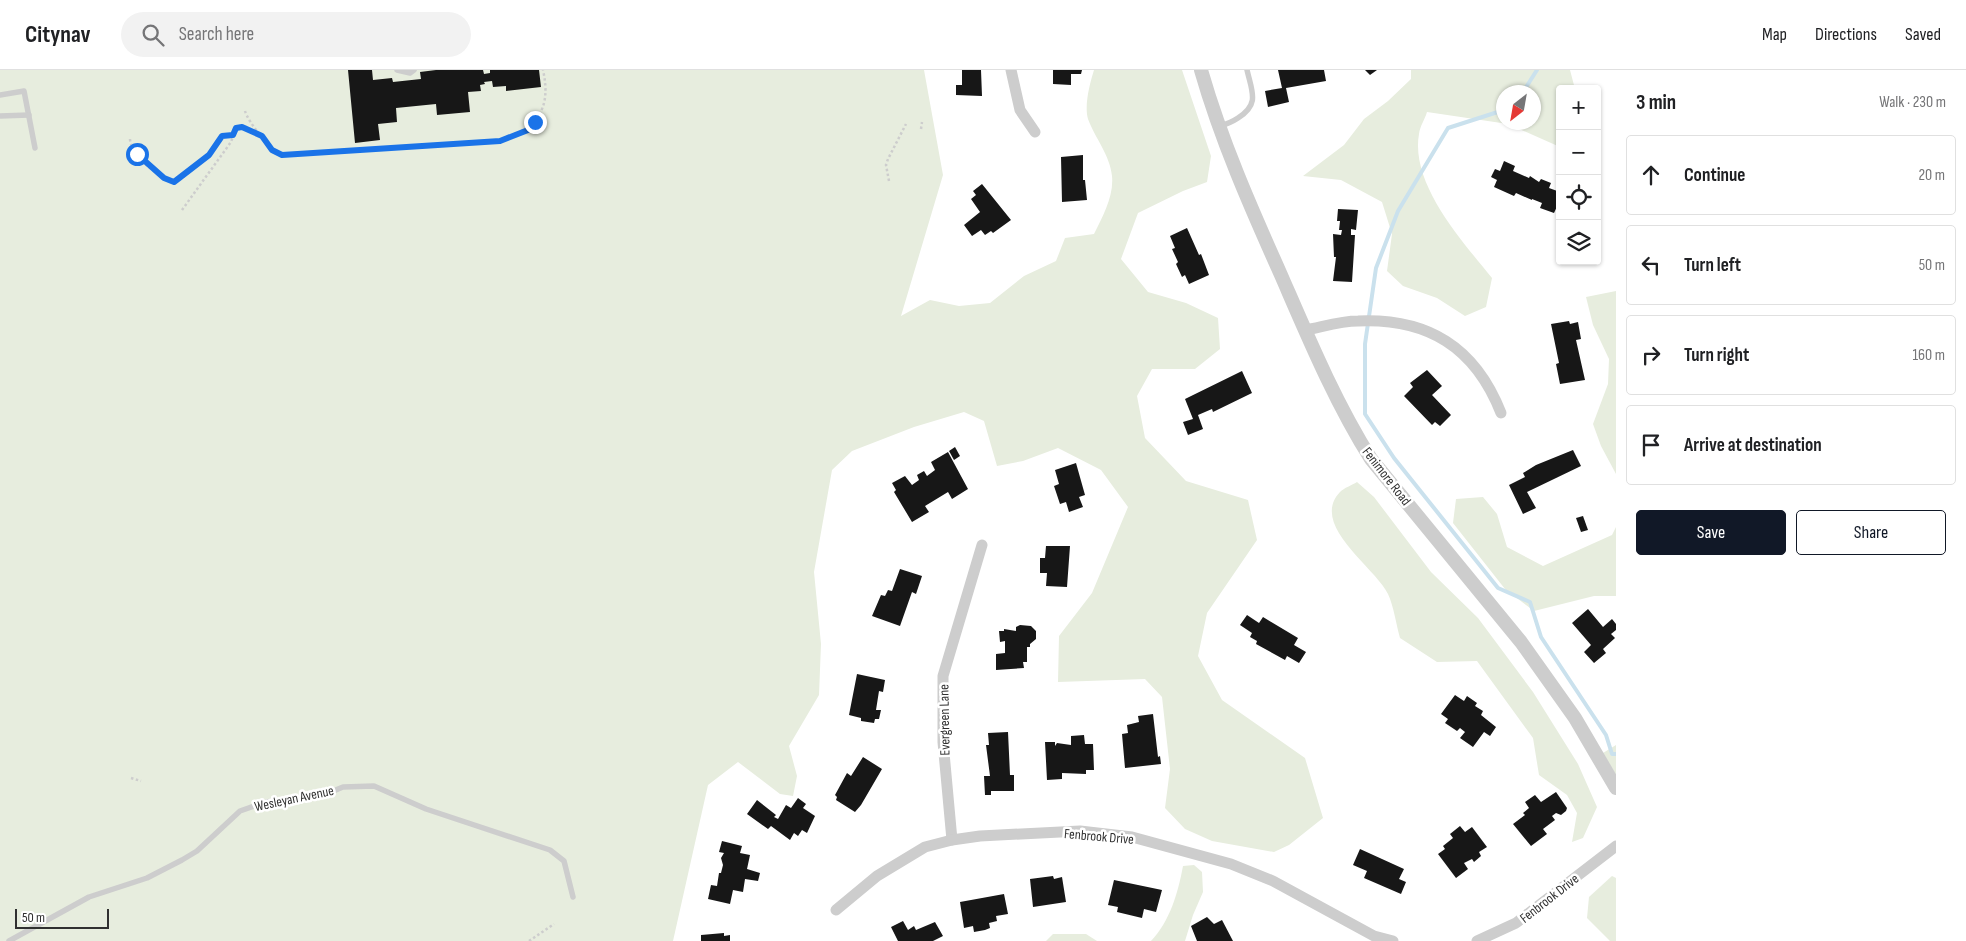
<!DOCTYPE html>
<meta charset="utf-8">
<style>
:root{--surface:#fff;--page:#f2f2f2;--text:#202124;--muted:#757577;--line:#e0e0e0;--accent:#111827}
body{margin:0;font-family:"Sofia Sans Condensed",sans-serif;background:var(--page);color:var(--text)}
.controls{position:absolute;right:15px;top:15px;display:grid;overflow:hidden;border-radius:5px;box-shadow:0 1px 4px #0004}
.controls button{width:45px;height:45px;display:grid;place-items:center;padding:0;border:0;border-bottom:1px solid var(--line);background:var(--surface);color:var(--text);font:25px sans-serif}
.compass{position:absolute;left:1496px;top:15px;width:45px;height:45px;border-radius:50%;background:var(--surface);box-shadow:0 1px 4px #0004;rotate:211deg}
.scale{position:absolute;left:15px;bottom:12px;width:94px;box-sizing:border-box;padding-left:5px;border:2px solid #303030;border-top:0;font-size:14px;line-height:18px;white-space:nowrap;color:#303030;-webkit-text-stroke:4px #fff;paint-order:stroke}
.stop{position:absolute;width:15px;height:15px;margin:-11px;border:4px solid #1a73e8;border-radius:50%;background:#fff}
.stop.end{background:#1a73e8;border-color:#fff;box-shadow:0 1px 5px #0008}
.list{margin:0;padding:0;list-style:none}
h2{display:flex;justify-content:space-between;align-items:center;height:65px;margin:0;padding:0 20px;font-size:21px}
h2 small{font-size:16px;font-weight:400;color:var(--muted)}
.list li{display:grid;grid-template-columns:32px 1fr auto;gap:15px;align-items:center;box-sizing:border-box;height:80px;margin:0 10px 10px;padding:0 10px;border:1px solid var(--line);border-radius:5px}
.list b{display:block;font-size:19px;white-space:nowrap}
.list em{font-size:16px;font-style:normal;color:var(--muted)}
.actions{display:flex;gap:10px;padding:15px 20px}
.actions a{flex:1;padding:11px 0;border:1px solid var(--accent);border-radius:5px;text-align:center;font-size:18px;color:var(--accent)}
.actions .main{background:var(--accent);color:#fff}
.icon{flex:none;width:28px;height:28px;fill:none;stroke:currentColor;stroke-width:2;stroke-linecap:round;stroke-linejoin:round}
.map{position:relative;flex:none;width:1616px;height:871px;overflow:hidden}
header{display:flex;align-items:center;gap:30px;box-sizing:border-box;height:70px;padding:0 25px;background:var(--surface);border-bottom:1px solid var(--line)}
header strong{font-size:24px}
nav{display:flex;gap:28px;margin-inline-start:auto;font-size:18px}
.search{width:350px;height:45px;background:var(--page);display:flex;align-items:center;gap:12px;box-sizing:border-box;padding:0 18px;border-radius:28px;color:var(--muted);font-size:19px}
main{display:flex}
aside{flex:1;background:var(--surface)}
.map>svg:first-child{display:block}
</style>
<header>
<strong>Citynav</strong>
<div class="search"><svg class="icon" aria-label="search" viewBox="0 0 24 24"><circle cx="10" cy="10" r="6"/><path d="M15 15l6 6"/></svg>Search here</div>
<nav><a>Map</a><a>Directions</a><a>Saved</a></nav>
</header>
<main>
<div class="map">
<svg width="1616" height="871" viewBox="0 0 1616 871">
<rect width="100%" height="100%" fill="#fff"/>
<g fill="#e7edde" fill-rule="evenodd">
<path d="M0,0h924l19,105 -42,141 29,-16 29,6 31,-3 34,-27 32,-15 9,-23 29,-4c9,-18 20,-38 18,-58 -2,-21 -17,-38 -24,-57 -4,-14 2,-36 6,-49h88l29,86 -4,26 -24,9 -45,22 -17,46 27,33 38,11 32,15 2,31 -25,20h-43l-15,27 8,42 41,43 62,19 9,40 -50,73 -9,43 24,44 83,58 18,60 -34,27 -15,7 -62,-11 -27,-12 -20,-21 5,-39 -8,-72 -17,-18 -87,3 1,-46 33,-43 36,-86 -27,-37 -43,-22 -35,13 -26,5 -13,-45 -20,-9 -50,15 -62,24 -20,19 -18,102 7,72 -2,51 -30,51 8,30 -4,20 -13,-2 -42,-32 -30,23 -35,156h-673z"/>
<path d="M1411,0h159l5,19h-15v58l-52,-23 -81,-12c-2,7 -7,14 -8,22 -9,50 44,108 73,144l-6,29 -21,9 -28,-18 -34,-12 -16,-15 5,-37 -10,-32 -41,-22 -38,-4 41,-31 20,-26 24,-18 23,-22zM1504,22h30v30h-30z"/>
<polygon points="1616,221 1616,404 1601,376 1593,354 1608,314 1609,289 1593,255 1586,227"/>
<path d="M1357,412l17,15 57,75 47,46 55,74 45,72 19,43 -14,31 -11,4 5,-29 -10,-18 -28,-20 -6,-37 -56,-77 -40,1 -37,-24c-4,-14 -6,-31 -12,-44 -13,-27 -79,-69 -48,-102 4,-4 12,-7 17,-10z"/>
<polygon points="1483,427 1497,444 1507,477 1543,496 1612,465 1616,457 1616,526 1594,526 1534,541 1505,519 1453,453 1456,429"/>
<polygon points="1616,675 1616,705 1603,683"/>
<path d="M1194,795l8,7 1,20 -10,23 -8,26h-34c19,-20 27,-48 32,-75z"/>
<polygon points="1612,806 1616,808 1616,871 1610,871 1587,848 1589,827"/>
<polygon points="1053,864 1086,864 1097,871 1046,871"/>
</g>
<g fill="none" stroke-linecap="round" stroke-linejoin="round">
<g stroke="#cae1ed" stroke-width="4">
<polyline points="1523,22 1537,0"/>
<polyline points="1504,40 1448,58 1398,141 1376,198 1365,274 1365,344 1394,388 1498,518 1530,532 1541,567 1606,665 1612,684 1616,684"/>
</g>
</g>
<g fill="#171717">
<polygon points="348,0 372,0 373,10 392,8 393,12 421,9 420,2 436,0 483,0 484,4 490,3 490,0 539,0 541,17 506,21 506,16 493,17 492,11 484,12 485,14 480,15 481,21 468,22 470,42 437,45 436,34 396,38 397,52 378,54 380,70 355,73"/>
<polygon points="962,0 981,0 982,26 956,25 956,15 962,15"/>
<polygon points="1053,0 1082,0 1081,4 1071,4 1071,15 1053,14"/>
<polygon points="1278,0 1324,0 1326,11 1286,18 1289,32 1268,37 1265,21 1282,18"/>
<polygon points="1365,0 1377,0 1370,5"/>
<polygon points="1083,85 1083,110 1085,110 1087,130 1062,132 1061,87"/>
<polygon points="1504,91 1515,96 1513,101 1529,108 1530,106 1539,112 1541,109 1551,113 1549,118 1560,122 1560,130 1554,143 1540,138 1542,133 1532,129 1532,130 1516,123 1514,126 1494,117 1497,110 1491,107 1495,99 1500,101"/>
<polygon points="982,114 1011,150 993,163 991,161 985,165 981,160 972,166 964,155 980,142 971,129 976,125 973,121"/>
<polygon points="1338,139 1358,140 1356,160 1351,159 1351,165 1355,165 1352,212 1333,211 1336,187 1334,187 1333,164 1341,165 1342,160 1339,160 1340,151 1337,151"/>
<polygon points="1187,158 1199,185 1201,184 1209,205 1189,214 1185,205 1182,207 1176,194 1178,192 1172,179 1175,178 1170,166"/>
<polygon points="1569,251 1570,254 1578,252 1581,269 1576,270 1585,310 1560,314 1556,294 1559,293 1551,254"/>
<polygon points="1427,300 1442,316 1432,325 1451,345 1440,356 1435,352 1432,355 1404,326 1413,317 1410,313"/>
<polygon points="1242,301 1252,323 1213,342 1212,339 1198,345 1203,359 1188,365 1183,352 1193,349 1185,329"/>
<polygon points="955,377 960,386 954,390 949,381"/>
<polygon points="1573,380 1581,396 1527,422 1536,438 1523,444 1509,415 1525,407 1523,403 1536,395"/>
<polygon points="948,382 968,419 952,429 948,422 925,436 929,442 912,452 894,422 896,420 892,413 905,406 912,415 919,410 917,405 924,401 927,406 935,400 931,392"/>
<polygon points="1076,393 1085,425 1079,427 1083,437 1069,442 1066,432 1060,434 1054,416 1059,414 1055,400"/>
<polygon points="1583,446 1588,460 1581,462 1576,448"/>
<polygon points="1046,476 1070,476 1067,517 1046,516 1047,503 1040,503 1040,488 1045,488"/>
<polygon points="900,499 922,506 916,524 912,522 900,556 872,546 881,525 885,526 888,520 892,521"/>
<polygon points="1588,539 1603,557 1612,549 1616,554 1616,560 1611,564 1615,568 1603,579 1606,583 1594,593 1584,582 1591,575 1572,553"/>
<polygon points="1247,545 1259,553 1263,547 1298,568 1294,575 1306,582 1299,593 1287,586 1285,590 1256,574 1257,571 1250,567 1252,563 1240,555"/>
<polygon points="1020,555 1031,556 1036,561 1036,569 1030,574 1030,577 1027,577 1027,592 1023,592 1024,598 996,600 996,584 1005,583 1005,571 1000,572 999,561 1004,561 1004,559 1016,561 1016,557"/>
<polygon points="857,604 885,610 883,622 879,621 876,640 881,640 879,649 875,649 874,653 861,651 861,648 849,645"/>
<polygon points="1455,625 1464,631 1467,626 1477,633 1475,636 1483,641 1481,645 1496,657 1490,666 1484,662 1473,677 1460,668 1465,662 1460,658 1457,661 1445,653 1448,649 1441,644"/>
<polygon points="1153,644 1158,687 1160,686 1161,694 1125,698 1122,664 1128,663 1127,655 1139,652 1138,646"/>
<polygon points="1008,662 1010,705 1014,705 1014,721 991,721 991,725 985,725 984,706 990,706 986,675 989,675 988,663"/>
<polygon points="1084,665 1085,674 1093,674 1094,700 1086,700 1086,704 1062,703 1062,709 1047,710 1045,672 1055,672 1055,676 1057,673 1071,675 1071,666"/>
<polygon points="863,687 882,699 861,735 855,742 836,730 837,727 835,725 847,703 851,706"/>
<polygon points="1556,722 1567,738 1566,741 1561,745 1556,743 1552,746 1555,750 1543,759 1547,764 1531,776 1513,754 1525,745 1523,743 1529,738 1525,732 1535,725 1541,732"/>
<polygon points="798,728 806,734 803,738 815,746 807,763 802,760 798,766 794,763 790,770 771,756 768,759 747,744 757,730 776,745 774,747 778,749 786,735 791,738"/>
<polygon points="1460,756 1465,762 1472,757 1487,777 1479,782 1481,786 1474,792 1472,789 1464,793 1468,799 1456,808 1438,784 1445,779 1443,776 1453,768 1450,764"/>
<polygon points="722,771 742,776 740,783 750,785 747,799 760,803 758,811 745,809 743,822 733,820 730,834 708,829 711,815 717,816 719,803 721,803 723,795 721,788 724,783 719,782"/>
<polygon points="1360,779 1404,799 1399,809 1406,812 1401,824 1364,808 1367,801 1353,795"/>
<polygon points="1053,806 1054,809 1062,807 1066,832 1033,837 1030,809"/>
<polygon points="1114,810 1162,820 1156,842 1144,839 1142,848 1117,842 1118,837 1108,835"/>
<polygon points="1004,824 1008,844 996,846 997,851 989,853 990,858 985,860 974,862 973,856 964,858 960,832"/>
<polygon points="1207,847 1214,854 1222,850 1233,871 1197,871 1191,856"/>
<polygon points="903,851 908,860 914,856 916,860 935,852 943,866 933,871 898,871 891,857"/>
<polygon points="724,863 724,866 730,865 730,871 701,871 701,865"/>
</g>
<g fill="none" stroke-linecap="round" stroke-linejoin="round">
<g stroke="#cdcdcd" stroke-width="2.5" stroke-dasharray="2.5 2.5" stroke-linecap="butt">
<path d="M245,41c3,11 26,40 37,44l218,-14c36,-14 52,-30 43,-71"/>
<polyline points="921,59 922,52"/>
<path d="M130,69c1,18 29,38 44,43 11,-4 26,-19 34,-27 8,-8 10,-25 25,-20"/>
<polyline points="889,111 886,95 888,89 906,54"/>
<polyline points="182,140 231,72 236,58 242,57 261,66"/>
<polyline points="131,708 141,711"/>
<polyline points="529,871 554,854"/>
</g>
<g stroke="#cdcdcd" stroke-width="5.5">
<polyline points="397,0 410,3 414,0"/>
<polyline points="0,25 24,21 35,78"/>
<polyline points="0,46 29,45"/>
<path d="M1220,56c7,-2 12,-4 18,-8 22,-14 14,-26 9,-48"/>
<polyline points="9,871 89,827 147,808 182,790 197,781 240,741 266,732 326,724 343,717 374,716 426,739 550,780 564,791 573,827"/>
</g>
<g stroke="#cdcdcd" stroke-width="11">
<polyline points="1011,0 1020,40 1035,62"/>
<path d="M1305,260c17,-3 35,-9 53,-9 70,-3 117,26 143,92"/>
<polyline points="952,770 943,672 943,606 982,475"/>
<polyline points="836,840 877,806 925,777 952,770 980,766 1080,761 1132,767 1231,794 1273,811 1374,866 1393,871"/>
<polyline points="1477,871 1516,853 1616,776"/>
</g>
<path stroke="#cdcdcd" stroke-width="14" d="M1201,0c20,70 50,138 80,205 27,62 54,127 90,184l150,183 54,76 41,70"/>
</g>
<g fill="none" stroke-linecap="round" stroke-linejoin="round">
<polyline stroke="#1a73e8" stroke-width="6" points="137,84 164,108 174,112 209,85 222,66 233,65 236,58 242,57 262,66 272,80 282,85 500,71 528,60 535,52"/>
</g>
<g text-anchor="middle" stroke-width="5" stroke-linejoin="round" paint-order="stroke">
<g font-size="14" fill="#303030" stroke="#fff">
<text transform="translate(1387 406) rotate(52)" y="5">Fenimore Road</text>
<text transform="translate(944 650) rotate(-91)" y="5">Evergreen Lane</text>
<text transform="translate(294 728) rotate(-12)" y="5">Wesleyan Avenue</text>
<text transform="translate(1099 766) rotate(5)" y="5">Fenbrook Drive</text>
<text transform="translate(1549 828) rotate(-38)" y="5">Fenbrook Drive</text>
</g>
</g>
</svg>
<div class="controls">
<button>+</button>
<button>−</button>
<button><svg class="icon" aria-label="locate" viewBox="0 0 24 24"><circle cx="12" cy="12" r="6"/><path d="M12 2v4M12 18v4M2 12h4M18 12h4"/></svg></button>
<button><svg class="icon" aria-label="layers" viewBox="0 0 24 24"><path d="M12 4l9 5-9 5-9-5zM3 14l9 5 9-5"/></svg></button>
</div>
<svg class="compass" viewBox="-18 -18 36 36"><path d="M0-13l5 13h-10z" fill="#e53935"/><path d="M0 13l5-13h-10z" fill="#757577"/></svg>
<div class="scale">50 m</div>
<div class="stop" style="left:137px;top:84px"></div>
<div class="stop end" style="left:535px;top:52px"></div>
</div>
<aside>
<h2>3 min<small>Walk · 230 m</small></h2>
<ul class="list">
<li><svg class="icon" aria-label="ahead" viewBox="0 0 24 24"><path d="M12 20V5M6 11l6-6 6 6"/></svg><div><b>Continue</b></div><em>20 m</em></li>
<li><svg class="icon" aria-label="left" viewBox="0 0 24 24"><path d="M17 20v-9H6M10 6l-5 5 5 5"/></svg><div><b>Turn left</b></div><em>50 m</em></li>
<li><svg class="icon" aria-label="right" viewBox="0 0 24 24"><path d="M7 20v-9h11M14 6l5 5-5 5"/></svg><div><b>Turn right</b></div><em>160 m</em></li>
<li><svg class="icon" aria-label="arrive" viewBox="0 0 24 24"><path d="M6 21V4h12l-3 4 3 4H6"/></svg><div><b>Arrive at destination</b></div></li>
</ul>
<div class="actions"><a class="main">Save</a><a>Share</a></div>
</aside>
</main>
